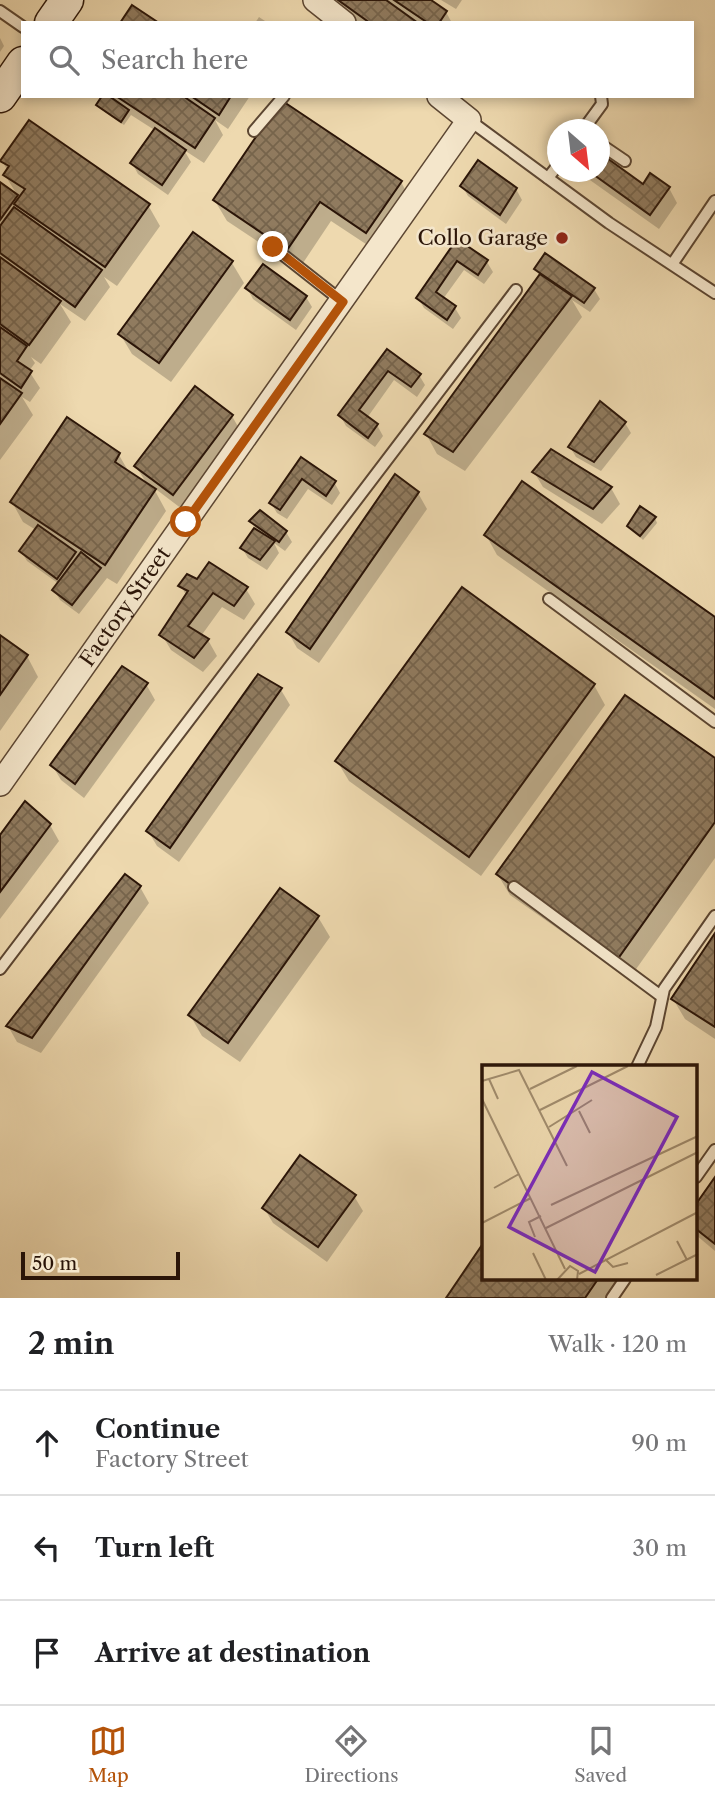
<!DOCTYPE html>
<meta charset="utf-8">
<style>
:root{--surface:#fff;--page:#f2f2f2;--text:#202124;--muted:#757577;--line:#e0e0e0;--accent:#b45309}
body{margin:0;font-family:"Libre Caslon Text",serif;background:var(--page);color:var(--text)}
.compass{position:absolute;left:547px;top:119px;width:63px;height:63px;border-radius:50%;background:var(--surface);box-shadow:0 4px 10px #0003;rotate:152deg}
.scale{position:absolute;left:21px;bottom:18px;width:159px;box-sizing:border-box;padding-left:7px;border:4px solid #2b1508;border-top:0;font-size:19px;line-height:24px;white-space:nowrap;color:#2b1508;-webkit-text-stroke:5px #f4e6cb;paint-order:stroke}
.stop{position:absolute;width:21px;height:21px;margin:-16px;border:5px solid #b45309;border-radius:50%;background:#fff}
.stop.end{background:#b45309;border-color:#fff;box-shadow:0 2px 7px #0008}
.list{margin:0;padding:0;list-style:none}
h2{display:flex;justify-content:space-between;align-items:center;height:91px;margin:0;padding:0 28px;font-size:30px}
h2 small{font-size:23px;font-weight:400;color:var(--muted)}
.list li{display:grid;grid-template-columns:46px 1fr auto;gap:21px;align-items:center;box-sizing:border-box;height:105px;padding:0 28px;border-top:2px solid var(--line)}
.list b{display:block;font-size:26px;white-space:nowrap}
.list p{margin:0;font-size:23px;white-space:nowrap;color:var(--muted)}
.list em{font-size:23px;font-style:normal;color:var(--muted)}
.icon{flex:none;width:38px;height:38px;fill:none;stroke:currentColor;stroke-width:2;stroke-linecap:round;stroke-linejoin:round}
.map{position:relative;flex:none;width:715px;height:1298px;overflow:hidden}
.search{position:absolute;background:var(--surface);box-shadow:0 4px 10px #0003;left:21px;right:21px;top:21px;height:77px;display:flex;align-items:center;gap:18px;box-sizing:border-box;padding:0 24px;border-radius:0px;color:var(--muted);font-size:26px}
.sheet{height:406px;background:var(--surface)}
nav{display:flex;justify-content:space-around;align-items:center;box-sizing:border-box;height:98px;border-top:2px solid var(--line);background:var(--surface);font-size:19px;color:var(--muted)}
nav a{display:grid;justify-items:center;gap:4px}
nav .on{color:var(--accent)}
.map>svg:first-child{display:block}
</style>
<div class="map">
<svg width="715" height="1298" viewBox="0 0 715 1298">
<defs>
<pattern id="building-cross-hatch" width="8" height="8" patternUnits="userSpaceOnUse" patternTransform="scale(1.75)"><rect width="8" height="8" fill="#907b5f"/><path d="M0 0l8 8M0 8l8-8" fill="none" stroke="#76644c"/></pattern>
</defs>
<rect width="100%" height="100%" fill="#eed9af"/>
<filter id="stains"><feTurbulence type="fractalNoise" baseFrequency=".00286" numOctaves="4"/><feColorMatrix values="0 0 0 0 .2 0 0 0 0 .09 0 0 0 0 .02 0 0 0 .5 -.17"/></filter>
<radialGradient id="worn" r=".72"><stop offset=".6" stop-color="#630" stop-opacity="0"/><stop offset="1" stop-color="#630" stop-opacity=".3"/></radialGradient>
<g fill="#0003">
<polygon points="328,0 428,0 446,12 452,23 359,23"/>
<polygon points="441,0 462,0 456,9"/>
<polygon points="259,17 268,23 255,23"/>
<polygon points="0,38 4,46 0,52"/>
<polygon points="104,96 250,96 228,129 215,120 223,135 204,163 184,150 191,162 168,195 138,174 132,163 156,131 131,115 124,125 101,109 98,105"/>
<polygon points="600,155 643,186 669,188 677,203 659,229 587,178 584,172 600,172"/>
<polygon points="2,161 148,205 160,226 117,286 104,277 110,287 85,321 60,304 71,322 41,364 31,357 35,363 29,371 40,388 30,402 22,397 33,415 0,460 0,184 19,198 5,175 8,171"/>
<polygon points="401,182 412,202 378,252 331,221 299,269 227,221 215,201"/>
<polygon points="462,186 516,189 522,200 506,224 468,196"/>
<polygon points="193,235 232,263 244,283 171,382 132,354 120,334"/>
<polygon points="458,241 487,262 493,272 484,284 464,270 443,299 455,308 461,318 453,329 424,308 418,298"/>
<polygon points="536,269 594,289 600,299 590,312 572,300 582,317 465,471 437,454 426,434 540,277"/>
<polygon points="247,288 306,297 312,307 296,330 253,299"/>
<polygon points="387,352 419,375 425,385 417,397 394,380 367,418 377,425 383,436 375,447 346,426 340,415"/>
<polygon points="232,416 241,432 182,509 153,487 166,511 117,584 107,578 79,614 60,600 54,590 59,584 27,561 21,551 36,530 23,522 12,502 67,419 119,455 130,474 148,486 136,466"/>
<polygon points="625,423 631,433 601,471 576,457 570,447"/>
<polygon points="301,460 334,482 340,493 332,505 308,489 287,519 277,513 271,503"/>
<polygon points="534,472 611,488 620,504 602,524 543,487"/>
<polygon points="418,493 427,509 319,663 297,648 288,632"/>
<polygon points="655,518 657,523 643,540 629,526"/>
<polygon points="251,522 286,532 292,542 285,551 274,543 279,553 267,570 248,558 242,548 256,529"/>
<polygon points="486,535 715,619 715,709 497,555"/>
<polygon points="198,582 246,589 255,604 244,620 222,607 201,636 208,640 217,656 203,672 171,650 162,635 187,597 181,586"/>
<polygon points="0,638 27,656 38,677 0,731"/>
<polygon points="146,684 155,700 84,798 61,780 52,765"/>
<polygon points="594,685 605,705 481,876 349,781 337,761"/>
<polygon points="281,690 290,705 179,862 157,846 148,831"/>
<polygon points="715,761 715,858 629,979 510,895 498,875"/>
<polygon points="50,825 59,841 0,919 0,838"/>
<polygon points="140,887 149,903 41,1053 17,1042 8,1026"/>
<polygon points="318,917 330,937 240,1062 202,1036 190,1015"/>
<polygon points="715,936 715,1039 685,1019 673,999"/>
<polygon points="715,1180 715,1251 696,1235 696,1207"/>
<polygon points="354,1196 363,1211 327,1262 273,1223 264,1208"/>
<polygon points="484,1245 484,1279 623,1279 610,1298 448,1298"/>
</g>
<g fill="url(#building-cross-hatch)" stroke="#2b1508" stroke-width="2">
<polygon points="338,0 386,0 418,23 370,23"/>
<polygon points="394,0 431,0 447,11 439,23 428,23"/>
<polygon points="132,5 159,23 120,23"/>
<polygon points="102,96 109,96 129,110 121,122 96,105"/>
<polygon points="116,96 183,96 215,118 195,148"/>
<polygon points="191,96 231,96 219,115"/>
<polygon points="281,100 402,181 366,233 320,202 287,250 213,200"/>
<polygon points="29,120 150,204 105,267 14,204 25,189 3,175 9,166 0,161"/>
<polygon points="155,128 186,150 162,185 130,163"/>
<polygon points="600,153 643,184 650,173 670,187 650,215 590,172 600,172"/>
<polygon points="478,160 517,188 500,215 460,186"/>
<polygon points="0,182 18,195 0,220"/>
<polygon points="14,207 102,270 75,307 0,253 0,226"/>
<polygon points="193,232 233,261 159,363 118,334"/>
<polygon points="457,239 488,260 478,275 457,261 436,292 456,306 447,320 416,298"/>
<polygon points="545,253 595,288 584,303 534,269"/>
<polygon points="0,257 61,301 29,345 0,324"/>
<polygon points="263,264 307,296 290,320 245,288"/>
<polygon points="540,274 572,296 453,452 424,434"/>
<polygon points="0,327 27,346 17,361 32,371 21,388 0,373"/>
<polygon points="387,349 421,374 411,387 388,371 359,410 378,424 368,438 338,415"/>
<polygon points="0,378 22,393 0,424"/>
<polygon points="195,386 233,415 173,495 134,466"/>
<polygon points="600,401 626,422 594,462 568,447"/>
<polygon points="67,417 120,453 115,462 156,489 105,565 10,502"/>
<polygon points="551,449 612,487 593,509 532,472"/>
<polygon points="301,457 336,481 326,496 302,479 280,510 269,503"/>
<polygon points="395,474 419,492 310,649 286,632"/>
<polygon points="522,481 715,617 715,699 484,535"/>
<polygon points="640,506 656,517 640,536 627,526"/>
<polygon points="260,510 287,531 279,542 249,521"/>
<polygon points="38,525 76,552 57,579 19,551"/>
<polygon points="254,528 275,541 260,560 240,548"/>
<polygon points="81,552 101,568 72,605 52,590"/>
<polygon points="209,562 248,587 234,606 213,593 188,626 209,639 194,658 159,635 188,591 178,586 187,574 197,579"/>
<polygon points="462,587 595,684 469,857 335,761"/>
<polygon points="0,635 28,655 0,695"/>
<polygon points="122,666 148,683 75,784 50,765"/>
<polygon points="258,674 282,688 170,848 146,831"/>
<polygon points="625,695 715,758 715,822 617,960 496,874"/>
<polygon points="25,801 51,824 0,892 0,835"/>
<polygon points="125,874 141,886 32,1038 6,1026"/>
<polygon points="280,888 319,916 228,1043 188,1015"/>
<polygon points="715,933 715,1027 671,999"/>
<polygon points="300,1155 356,1195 318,1247 262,1208"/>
<polygon points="715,1177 715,1244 696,1229 696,1204"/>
<polygon points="484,1242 484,1279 598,1279 585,1298 446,1298"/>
</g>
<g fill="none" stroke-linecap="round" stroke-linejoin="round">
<g stroke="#5c4632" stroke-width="14">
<g id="service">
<polyline points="0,11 23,27"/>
<polyline points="469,120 609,223 715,293"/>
<polyline points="583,130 602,104 601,96"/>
<polyline points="254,131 284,96"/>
<polyline points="600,144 625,161"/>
<polyline points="548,178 558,165"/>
<polyline points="273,247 343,302"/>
<polyline points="673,263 715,201"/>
<polyline points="549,599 715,722"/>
<polyline points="514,887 661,996"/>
<polyline points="0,969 516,290"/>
<polyline points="637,1067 656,1027 664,989 715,916"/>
<polyline points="696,1177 715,1150"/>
<polyline points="612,1298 625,1279"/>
</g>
</g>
<g stroke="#5c4632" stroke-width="26">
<g id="minor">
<polyline points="315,0 344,23"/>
<path id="s1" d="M0,784l469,-664 -30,-24"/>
</g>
</g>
<g stroke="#2b1508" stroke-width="35">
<g id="secondary">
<polyline points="51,23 67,0"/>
<polyline points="0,96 23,63"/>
</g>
</g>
<use href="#service" stroke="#f4e6cb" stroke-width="10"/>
<use href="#minor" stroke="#f4e6cb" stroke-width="23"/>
<use href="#secondary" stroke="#f4e6cb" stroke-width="32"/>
</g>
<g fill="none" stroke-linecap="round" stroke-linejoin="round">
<polyline stroke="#b45309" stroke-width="9" points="186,522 343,302 273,247"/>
</g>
<circle fill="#8f2418" stroke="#f4e6cb" stroke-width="2.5" cx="562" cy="238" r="7"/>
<g text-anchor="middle" stroke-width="5" stroke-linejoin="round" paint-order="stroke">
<g font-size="21" fill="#2b1508" stroke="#f4e6cb" text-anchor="end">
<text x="548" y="245">Collo Garage</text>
</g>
<g font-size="21" fill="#2b1508" stroke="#f4e6cb">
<text dy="7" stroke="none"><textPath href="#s1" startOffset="217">Factory Street</textPath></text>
</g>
</g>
<g transform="translate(482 1065)">
<rect width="215" height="215" fill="#eed9af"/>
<path fill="none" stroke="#a08b6c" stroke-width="2" d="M7,14l9,20M0,16l37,-11 48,96M48,24l47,-23M0,34l83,170M58,45l88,-44M97,46l11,22M67,62l43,-27M12,123l25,-14M69,140l147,-69M0,158l49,-25M64,163l152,-76M53,172l-6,-15 12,-6M195,176l10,19M51,188l13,27M123,194l8,8 15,-4M97,209l119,-62M174,210l42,-21M75,215l13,-14 8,5 -1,9"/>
<path fill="#7b2cbf" fill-opacity="0.15" stroke="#7b2cbf" stroke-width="3.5" d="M110,7l85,45 -82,155 -86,-45z"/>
<rect width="215" height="215" fill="none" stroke="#2b1508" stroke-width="3.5"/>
</g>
<rect width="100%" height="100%" filter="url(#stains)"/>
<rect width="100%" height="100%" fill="url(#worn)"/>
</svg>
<svg class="compass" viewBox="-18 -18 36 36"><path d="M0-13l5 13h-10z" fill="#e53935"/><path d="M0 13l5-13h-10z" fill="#757577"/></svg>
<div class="scale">50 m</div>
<div class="stop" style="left:186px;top:522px"></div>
<div class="stop end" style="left:273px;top:247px"></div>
<div class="search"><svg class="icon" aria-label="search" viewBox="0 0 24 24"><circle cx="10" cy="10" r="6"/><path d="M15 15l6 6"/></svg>Search here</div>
</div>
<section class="sheet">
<h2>2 min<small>Walk · 120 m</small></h2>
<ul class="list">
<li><svg class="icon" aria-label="ahead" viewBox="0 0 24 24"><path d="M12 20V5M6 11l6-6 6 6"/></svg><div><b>Continue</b><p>Factory Street</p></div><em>90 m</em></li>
<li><svg class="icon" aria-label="left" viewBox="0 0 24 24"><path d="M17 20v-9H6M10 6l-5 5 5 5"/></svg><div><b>Turn left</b></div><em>30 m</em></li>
<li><svg class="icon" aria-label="arrive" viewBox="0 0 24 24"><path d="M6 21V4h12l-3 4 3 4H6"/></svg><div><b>Arrive at destination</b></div></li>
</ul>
</section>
<nav>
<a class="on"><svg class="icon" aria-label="map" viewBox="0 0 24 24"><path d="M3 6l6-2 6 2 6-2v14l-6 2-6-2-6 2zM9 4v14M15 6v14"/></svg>Map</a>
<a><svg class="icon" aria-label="directions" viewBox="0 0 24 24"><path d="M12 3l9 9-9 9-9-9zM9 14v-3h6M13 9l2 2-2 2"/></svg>Directions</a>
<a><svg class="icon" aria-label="saved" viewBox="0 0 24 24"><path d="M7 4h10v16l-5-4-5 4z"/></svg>Saved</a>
</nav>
